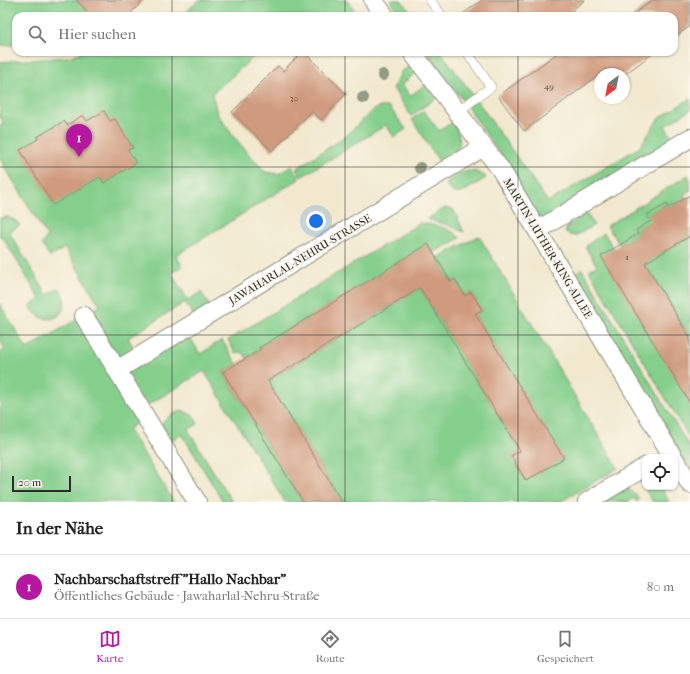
<!DOCTYPE html>
<html lang="de">
<meta charset="utf-8">
<style>
:root{--surface:#fff;--page:#f2f2f2;--text:#222;--muted:#767676;--line:#e0e0e0;--accent:#b5179e}
body{margin:0;font-family:"IM FELL French Canon",serif;background:var(--page);color:var(--text)}
.controls{position:absolute;right:12px;bottom:12px;display:grid;overflow:hidden;border-radius:8px;box-shadow:0 1px 3px #0004}
.controls button{width:36px;height:36px;display:grid;place-items:center;padding:0;border:0;border-bottom:1px solid var(--line);background:var(--surface);color:var(--text);font:20px sans-serif}
.compass{position:absolute;left:594px;top:68px;width:36px;height:36px;border-radius:50%;background:var(--surface);box-shadow:0 1px 3px #0004;rotate:212deg}
.scale{position:absolute;left:12px;bottom:10px;width:59px;box-sizing:border-box;padding-left:4px;border:2px solid #2b2b2b;border-top:0;font-size:11px;line-height:14px;white-space:nowrap;color:#2b2b2b;-webkit-text-stroke:3px #fbf7ec;paint-order:stroke}
.you{position:absolute;left:316px;top:221px;width:14px;height:14px;margin:-10px;border:3px solid #fff;border-radius:50%;background:#1a73e8;box-shadow:0 0 0 6px #1a73e833}
.badge{display:grid;place-items:center;width:26px;height:26px;border-radius:50%;background:var(--accent);color:#fff;font-size:13px;font-weight:700}
.pin{position:absolute;translate:-50% -33px;filter:drop-shadow(0 1px 2px #0008)}
.pin::after{content:'';position:absolute;top:21px;width:14px;height:12px;background:inherit;clip-path:polygon(0 0,100% 0,50% 100%)}
.list{margin:0;padding:0;list-style:none}
h2{display:flex;justify-content:space-between;align-items:center;height:52px;margin:0;padding:0 16px;font-size:17px}
h2 small{font-size:13px;font-weight:400;color:var(--muted)}
.list li{display:grid;grid-template-columns:26px 1fr auto;gap:12px;align-items:center;box-sizing:border-box;height:64px;padding:0 16px;border-top:1px solid var(--line)}
.list b{display:block;font-size:15px;white-space:nowrap}
.list p{margin:0;font-size:13px;white-space:nowrap;color:var(--muted)}
.list em{font-size:13px;font-style:normal;color:var(--muted)}
.icon{flex:none;width:22px;height:22px;fill:none;stroke:currentColor;stroke-width:2;stroke-linecap:round;stroke-linejoin:round}
.map{position:relative;flex:none;width:690px;height:502px;overflow:hidden}
.search{position:absolute;background:var(--surface);box-shadow:0 1px 3px #0004;left:12px;right:12px;top:12px;height:44px;display:flex;align-items:center;gap:10px;box-sizing:border-box;padding:0 14px;border-radius:12px;color:var(--muted);font-size:15px}
.sheet{height:116px;background:var(--surface)}
nav{display:flex;justify-content:space-around;align-items:center;box-sizing:border-box;height:56px;border-top:1px solid var(--line);background:var(--surface);font-size:11px;color:var(--muted)}
nav a{display:grid;justify-items:center;gap:2px}
nav .on{color:var(--accent)}
.map>svg:first-child{display:block}
</style>
<div class="map">
<svg width="690" height="502" viewBox="0 0 690 502">
<rect width="100%" height="100%" fill="#fbf7ec"/>
<filter id="ink" filterUnits="userSpaceOnUse"><feTurbulence type="fractalNoise" baseFrequency=".025" numOctaves="2"/><feDisplacementMap in="SourceGraphic" scale="8" xChannelSelector="R" yChannelSelector="G"/><feConvolveMatrix kernelMatrix="1 2 1 2 8 2 1 2 1" color-interpolation-filters="sRGB"/></filter>
<filter id="wash" filterUnits="userSpaceOnUse"><feTurbulence type="fractalNoise" baseFrequency=".012" numOctaves="4" result="noise"/><feDisplacementMap in="SourceGraphic" scale="16" xChannelSelector="R" yChannelSelector="G"/><feGaussianBlur stdDeviation="0.9" result="paint"/><feColorMatrix in="noise" values="0 0 0 0 0 0 0 0 0 0 0 0 0 0 0 0 0 1.4 0 .05"/><feComposite in="paint" operator="in"/></filter>
<g filter="url(#wash)">
<rect width="100%" height="100%" fill="#f1e8ce"/>
<g fill="#85cf8c" stroke="#587d5c">
<polygon points="0,0 76,0 92,16 16,16 16,45 0,45"/>
<polygon points="199,0 346,0 356,12 352,16 182,16"/>
<polygon points="390,0 401,0 414,16 401,16"/>
<polygon points="83,52 259,52 212,94 217,113 233,136 265,172 278,174 292,166 299,179 176,255 182,266 171,273 188,300 201,292 214,312 198,322 185,302 128,338 139,357 185,329 200,354 222,340 237,364 223,372 303,502 285,502 204,371 141,409 146,417 128,429 174,502 0,502 0,353 5,349 0,341 0,304 27,349 100,306 65,248 50,257 42,245 47,236 0,159 0,126 4,123 0,117 0,62 68,57"/>
<polygon points="427,52 441,52 476,99 548,202 640,147 659,118 690,99 690,110 665,126 677,146 538,230 508,166 467,106"/>
<polygon points="411,65 417,72 402,84 410,96 426,84 436,98 411,116 393,88 402,71"/>
<polygon points="378,107 389,107 406,129 394,137 386,125 301,177 296,169 347,135 370,112"/>
<path d="M424,111l15,20 14,-9c12,22 7,28 -13,41l-28,-44z"/>
<path d="M468,171l9,1 8,4 1,2 -25,15c-7,1 -14,-3 -15,-11l12,-8z"/>
<polygon points="688,175 690,180 690,191 684,194 685,199 669,208 666,204 648,215 651,221 636,230 638,234 620,245 607,226"/>
<polygon points="445,208 453,209 464,232 448,225 427,219"/>
<polygon points="587,213 594,225 575,236 570,235 565,231 569,225"/>
<path d="M7,217l9,4 4,4 -11,7 38,63 12,-7c18,25 -14,45 -29,18l10,-7 -38,-63 -2,1v-19z"/>
<path d="M420,223c13,2 31,4 40,15l-27,15 -5,-8 -169,103 1,2 -13,8 -5,-6 -7,1 -7,-13z"/>
<polygon points="604,233 614,249 690,403 690,439 589,270 597,266 586,248 587,245"/>
<polygon points="479,236 618,468 560,502 342,502 268,381 420,288 520,451 511,456 526,481 563,458 475,314 482,310 471,292 465,296 455,279 451,282 437,258"/>
<polygon points="690,236 690,338 645,263"/>
<polygon points="582,269 690,448 690,468 574,278 574,274"/>
<path d="M184,411l10,5 4,8 -10,6 44,72h-9l-41,-68 -19,11 -3,-19c7,-9 12,-13 24,-15z"/>
<polygon points="645,472 645,487 661,487 669,502 653,502 640,481 643,474"/>
<path d="M628,490c5,2 8,3 11,9l-2,3 -3,-4 -6,4h-32l21,-11z"/>
</g>
<g id="blocks">
<g fill="#cf9a7d">
<polygon points="76,0 144,0 128,16 92,16"/>
<polygon points="482,0 585,0 572,10 576,16 460,16"/>
<polygon points="653,0 690,0 690,26 674,38 674,16 631,16"/>
<polygon points="302,52 304,52 346,94 321,120 312,111 272,151 232,112 278,66 283,71"/>
<polygon points="559,52 655,52 625,74 600,74 524,131 498,96"/>
<polygon points="104,111 110,121 115,119 133,148 128,150 136,163 104,183 100,177 53,205 20,150 38,139 37,137 64,121 67,125 83,115 87,121"/>
<polygon points="690,195 690,236 645,263 690,338 690,403 601,256 638,234 636,230 651,221 647,215 667,204 669,208"/>
<polygon points="428,244 451,282 455,279 465,296 471,292 482,310 475,314 564,458 526,481 511,456 520,451 420,288 268,381 342,502 303,502 223,372 260,350 259,348"/>
</g>
</g>
</g>
<g filter="url(#ink)">
<use href="#blocks" fill-opacity="0" stroke="#8e8a7c" stroke-width="1"/>
<g fill="none" stroke-linecap="round" stroke-linejoin="round">
<g stroke="#8e8a7c" stroke-width="10">
<g id="lane">
<polyline points="430,0 442,16"/>
<polyline points="457,112 491,87 467,52"/>
</g>
</g>
<g stroke="#8e8a7c" stroke-width="20">
<g id="street">
<polyline points="373,0 385,16"/>
<polyline points="412,52 501,170 673,457"/>
<polyline points="538,230 690,138"/>
<polyline points="84,316 117,370"/>
<polyline points="675,460 690,484"/>
<polyline points="197,502 117,370 483,147"/>
<polyline points="587,502 645,467"/>
</g>
</g>
<use href="#lane" stroke="#fff" stroke-width="9"/>
<use href="#street" stroke="#fff" stroke-width="18"/>
</g>
<g fill="#939b84">
<circle cx="383" cy="75" r="6"/>
<circle cx="363" cy="98" r="6"/>
<circle cx="420" cy="168" r="6"/>
</g>
</g>
<path fill="none" stroke="#2b2b2b" stroke-width="1" stroke-opacity="0.55" d="M172,0v16M345,0v16M518,0v16M172,52v450M345,52v450M518,52v450M0,167h690M0,335h690"/>
<g text-anchor="middle" stroke-width="3.5" stroke-linejoin="round" paint-order="stroke">
<g font-size="9" fill="#544740">
<text x="549" y="89">49</text>
<text x="294" y="101">30</text>
<text x="627" y="260">1</text>
</g>
<g font-size="11" fill="#2b2b2b" stroke="#fbf7ec">
<text transform="translate(548 248) rotate(59)" y="4">MARTIN-LUTHER-KING-ALLEE</text>
<text transform="translate(300 259) rotate(-31)" y="4">JAWAHARLAL-NEHRU-STRASSE</text>
</g>
</g>
</svg>
<div class="controls">
<button><svg class="icon" aria-label="locate" viewBox="0 0 24 24"><circle cx="12" cy="12" r="6"/><path d="M12 2v4M12 18v4M2 12h4M18 12h4"/></svg></button>
</div>
<svg class="compass" viewBox="-18 -18 36 36"><path d="M0-13l5 13h-10z" fill="#e53935"/><path d="M0 13l5-13h-10z" fill="#767676"/></svg>
<div class="scale">20 m</div>
<div class="you"></div>
<div class="pin badge" style="left:79px;top:157px">1</div>
<div class="search"><svg class="icon" aria-label="search" viewBox="0 0 24 24"><circle cx="10" cy="10" r="6"/><path d="M15 15l6 6"/></svg>Hier suchen</div>
</div>
<section class="sheet">
<h2>In der Nähe<small></small></h2>
<ul class="list">
<li><span class="badge">1</span><div><b>Nachbarschaftstreff &quot;Hallo Nachbar&quot;</b><p>Öffentliches Gebäude · Jawaharlal-Nehru-Straße</p></div><em>80 m</em></li>
</ul>
</section>
<nav>
<a class="on"><svg class="icon" aria-label="map" viewBox="0 0 24 24"><path d="M3 6l6-2 6 2 6-2v14l-6 2-6-2-6 2zM9 4v14M15 6v14"/></svg>Karte</a>
<a><svg class="icon" aria-label="directions" viewBox="0 0 24 24"><path d="M12 3l9 9-9 9-9-9zM9 14v-3h6M13 9l2 2-2 2"/></svg>Route</a>
<a><svg class="icon" aria-label="saved" viewBox="0 0 24 24"><path d="M7 4h10v16l-5-4-5 4z"/></svg>Gespeichert</a>
</nav>
